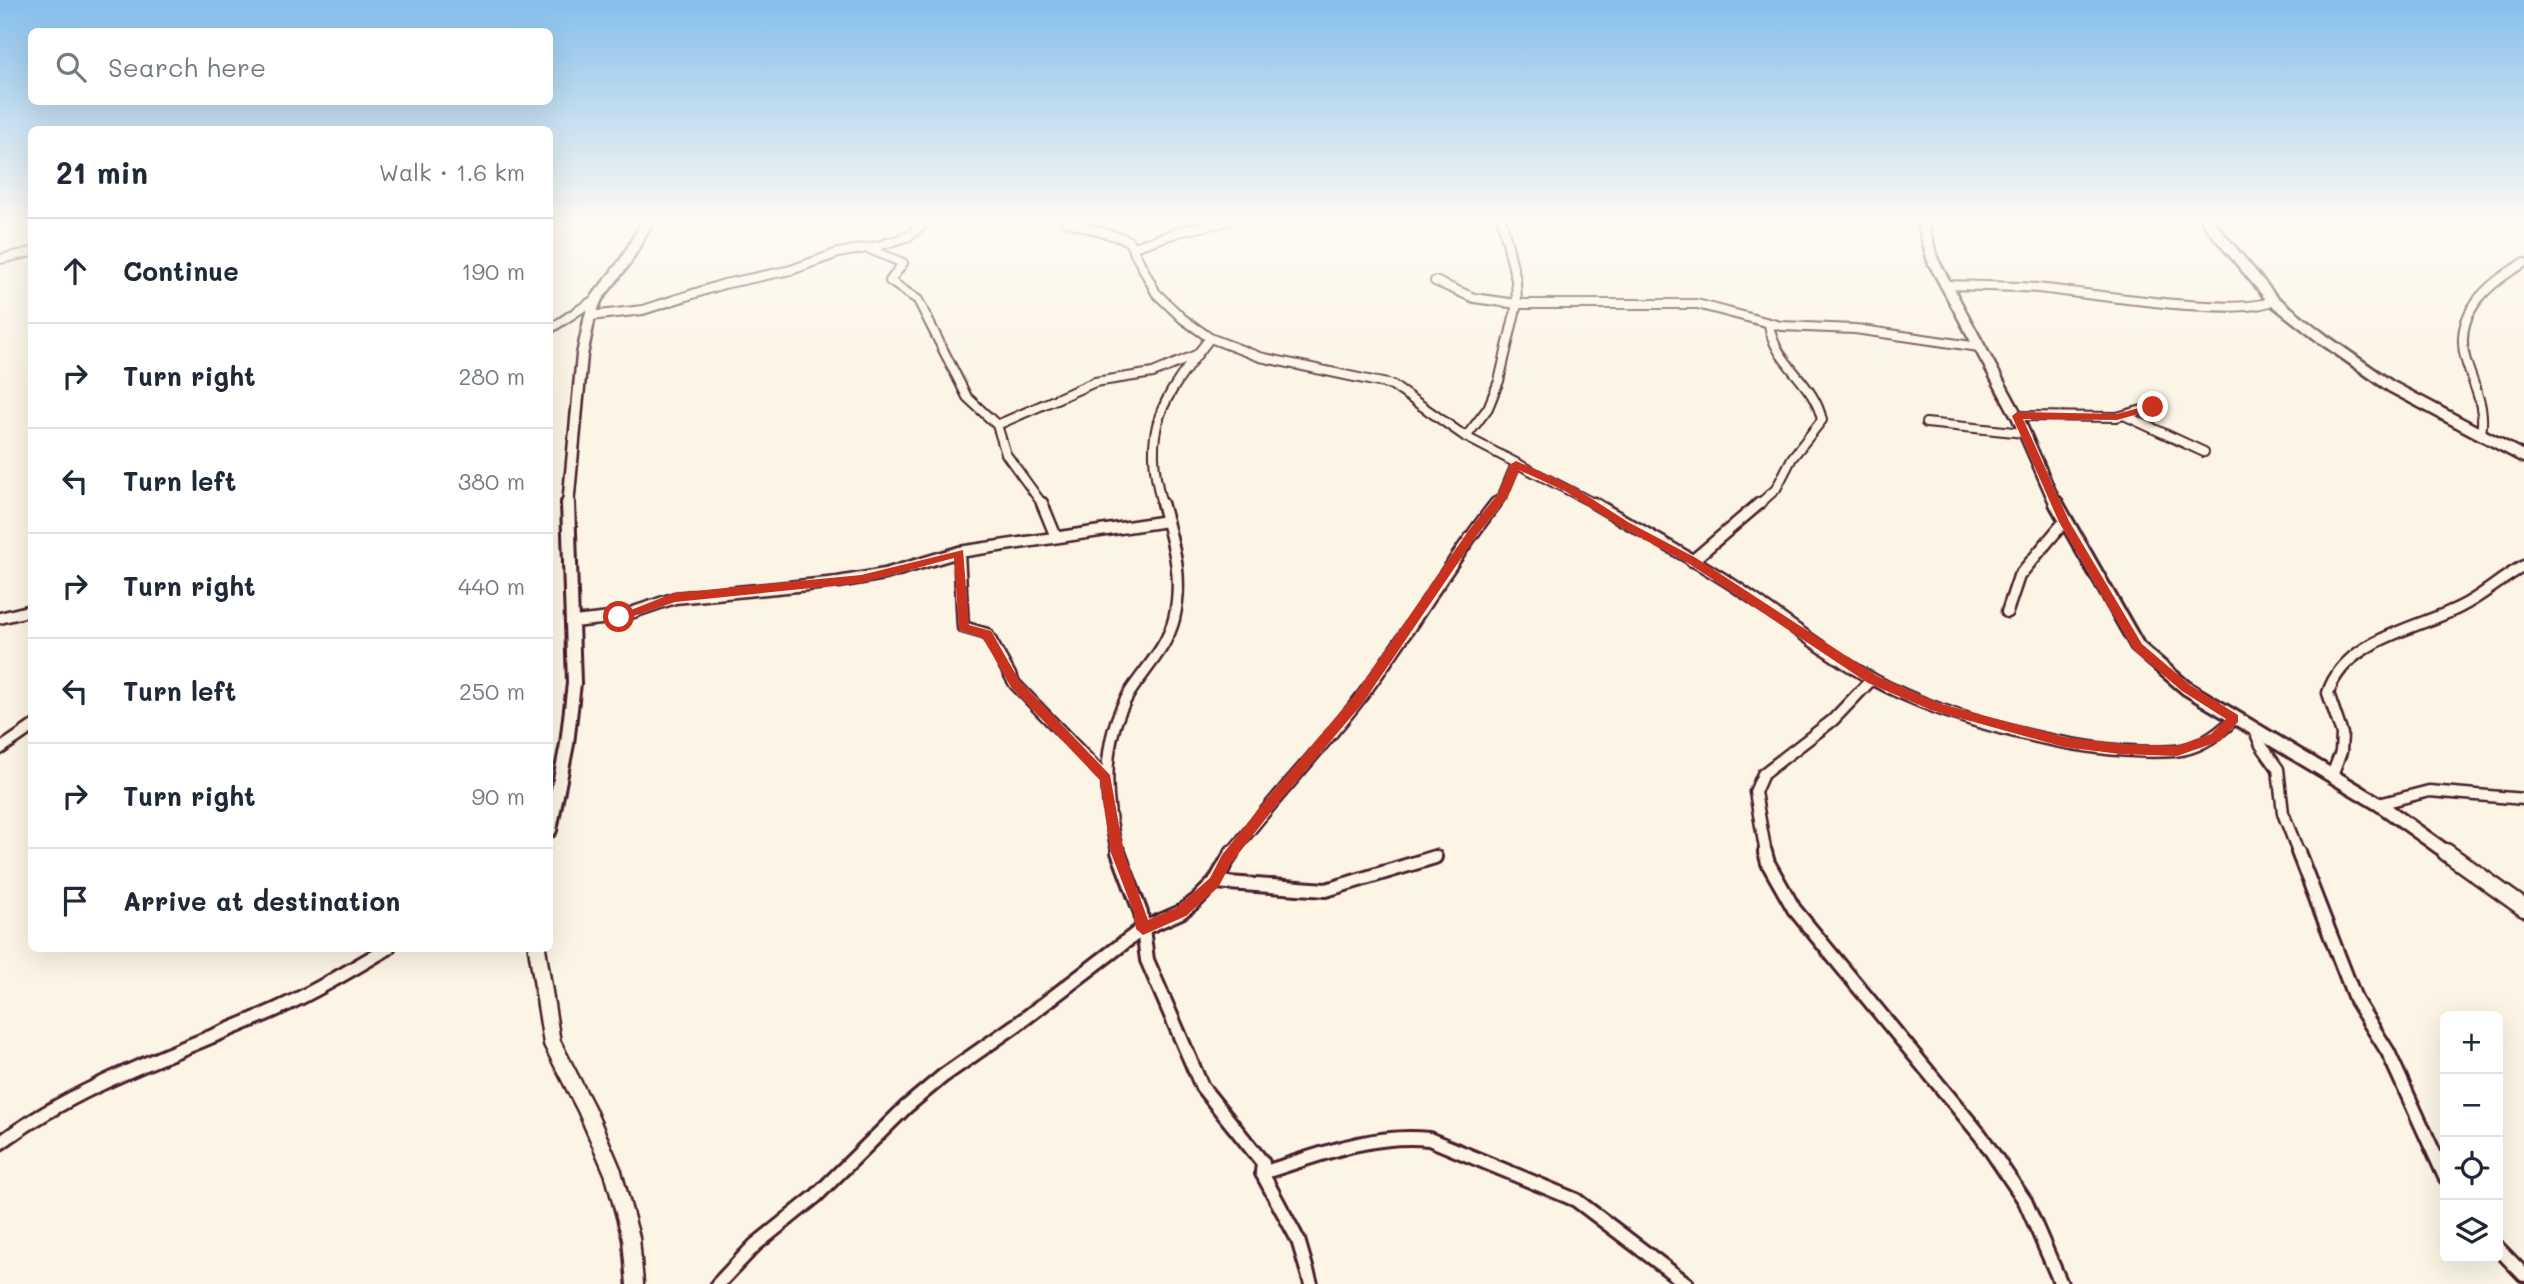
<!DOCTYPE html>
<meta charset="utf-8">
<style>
:root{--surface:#fff;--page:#f2f2f3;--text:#1f2937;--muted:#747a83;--line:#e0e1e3}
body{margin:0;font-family:Mali,sans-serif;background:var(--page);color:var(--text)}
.controls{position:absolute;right:21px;bottom:21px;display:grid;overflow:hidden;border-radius:10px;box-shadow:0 7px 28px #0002}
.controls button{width:63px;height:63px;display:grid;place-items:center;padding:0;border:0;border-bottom:2px solid var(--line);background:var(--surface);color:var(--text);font:35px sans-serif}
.stop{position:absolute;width:21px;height:21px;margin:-16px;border:5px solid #c8321e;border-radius:50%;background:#fff}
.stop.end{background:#c8321e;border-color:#fff;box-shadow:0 2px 7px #0008}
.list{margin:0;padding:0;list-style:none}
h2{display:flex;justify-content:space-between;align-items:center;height:91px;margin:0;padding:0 28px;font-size:30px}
h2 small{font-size:23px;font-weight:400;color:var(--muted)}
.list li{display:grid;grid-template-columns:46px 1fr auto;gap:21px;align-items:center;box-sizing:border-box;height:105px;padding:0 28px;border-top:2px solid var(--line)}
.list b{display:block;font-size:26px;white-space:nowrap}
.list em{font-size:23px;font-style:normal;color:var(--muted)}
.icon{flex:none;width:38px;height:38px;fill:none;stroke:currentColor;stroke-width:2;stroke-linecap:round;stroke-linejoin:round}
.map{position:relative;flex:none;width:2524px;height:1284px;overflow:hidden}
.search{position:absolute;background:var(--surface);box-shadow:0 7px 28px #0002;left:28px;top:28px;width:525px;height:77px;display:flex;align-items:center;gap:18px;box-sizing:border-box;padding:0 24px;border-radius:10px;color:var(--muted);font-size:26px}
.panel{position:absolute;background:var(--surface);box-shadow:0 7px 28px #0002;left:28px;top:126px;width:525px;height:826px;border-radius:10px}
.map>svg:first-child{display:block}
</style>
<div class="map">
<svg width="2524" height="1284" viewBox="0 0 2524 1284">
<rect width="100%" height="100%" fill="#fcf5e5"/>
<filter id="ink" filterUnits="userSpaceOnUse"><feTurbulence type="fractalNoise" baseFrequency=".0143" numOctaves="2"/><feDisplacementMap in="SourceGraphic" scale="14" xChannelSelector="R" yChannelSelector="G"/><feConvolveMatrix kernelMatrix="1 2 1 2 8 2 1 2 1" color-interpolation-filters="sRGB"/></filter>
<g filter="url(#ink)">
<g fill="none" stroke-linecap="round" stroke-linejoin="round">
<g stroke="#4a1f2b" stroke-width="12">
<g id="minor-far2">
<polyline points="1065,221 1128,240 1156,293 1183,319 1210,338 1260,357 1392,385 1466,437 1597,505"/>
<polyline points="1134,247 1182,231 1229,221"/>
<polyline points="867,248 903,263 890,281 918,300 967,397 997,425 1006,454 1043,505"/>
<polyline points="0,259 32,252"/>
<polyline points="1435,281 1474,298 1517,304 1697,304 1781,326 1855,329 1979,347"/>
<path d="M1945,285c31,1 62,1 92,3 45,4 205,31 236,12"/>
<polyline points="590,316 643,310 724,284 791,270 838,253 878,246 909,236 927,221"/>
<polyline points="550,329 597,298"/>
<polyline points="2017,416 2117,417 2153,407"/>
<polyline points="2126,416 2204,452"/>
<polyline points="1926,423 2024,433"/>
<polyline points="997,425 1095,382 1153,373 1196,355"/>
<path d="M2481,434c5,-29 -7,-46 -15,-73 -14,-47 21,-77 58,-98"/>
<polyline points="1466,437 1488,408 1499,381 1517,304 1516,280 1502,221"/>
<path d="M1162,505c-21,-80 0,-105 48,-167"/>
<polyline points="1495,505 1503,495 1516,464"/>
<path d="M1758,505l18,-16 16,-31 30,-38c-8,-39 -48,-56 -53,-96"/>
</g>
</g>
<g stroke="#4a1f2b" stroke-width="15">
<g id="minor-far1">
<polyline points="1042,503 1056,537"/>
<path d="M1594,503c47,28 96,54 142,84 45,30 89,66 136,92 77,42 215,78 303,72 23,-2 43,-16 59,-32"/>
<polyline points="959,552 963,627 987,634 1015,684 1106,778"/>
<polyline points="1692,561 1760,503"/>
<polyline points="2007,612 2019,576 2064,522"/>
<polyline points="0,618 32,610"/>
<polyline points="574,622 619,617 675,598 838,582 885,574 959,552 1167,521"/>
<polyline points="2255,731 2261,745 2278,769 2283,813 2299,854"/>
<polyline points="0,749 32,727"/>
<path d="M2332,775l9,-23 1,-18 -14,-41c17,-54 89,-64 132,-86 23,-11 41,-29 64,-41"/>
<polyline points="2379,804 2429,791 2524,799"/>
<path d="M1118,854c-14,-53 -18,-113 12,-162 16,-24 37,-45 44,-73 10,-43 -1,-75 -12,-116"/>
<path d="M1231,854c40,-53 86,-100 127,-153 49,-64 88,-135 138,-198"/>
<polyline points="1766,854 1755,792 1763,774 1833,720 1872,679"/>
</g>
</g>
<g stroke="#4a1f2b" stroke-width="18">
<g id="minor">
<polyline points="1118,852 1141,913 1147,960 1202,1087 1263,1163 1262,1173 1298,1240 1311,1284"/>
<polyline points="1765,852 1768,863 1794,909 1981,1136 2025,1201 2061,1284"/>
<polyline points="2298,852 2356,1001 2388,1052 2445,1177"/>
<polyline points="1215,882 1326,890 1435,857"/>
<path d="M0,1143c84,-62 180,-91 275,-133 39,-18 76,-40 113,-62"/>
<path d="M1262,1173c55,-17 108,-40 167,-34l147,61 111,84"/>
<polyline points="2498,1248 2524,1275"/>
<polyline points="718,1284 755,1245 816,1196 906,1107 943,1076 1019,1023 1142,929 1181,912 1197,900 1215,882 1232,852"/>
</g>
</g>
<g stroke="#4a1f2b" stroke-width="15">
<g id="tertiary-far2">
<polyline points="1922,221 1933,261 2017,416 2056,505"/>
<polyline points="2207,221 2273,300 2323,339 2390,386 2524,457"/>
<polyline points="568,505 582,355 590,316 597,298 625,262 648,221"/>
</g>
</g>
<g stroke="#4a1f2b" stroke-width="18">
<g id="tertiary-far1">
<polyline points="2056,503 2138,647 2186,688 2379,804 2449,854"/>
<polyline points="550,830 567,744 574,683 568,503"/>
</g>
</g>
<g stroke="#4a1f2b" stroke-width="21">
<g id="tertiary">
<polyline points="2446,852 2524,908"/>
<polyline points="537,948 552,1043 586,1109 613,1172 631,1238 635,1284"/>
</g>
</g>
<use href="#minor-far2" stroke="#fcf5e5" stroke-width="8"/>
<use href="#minor-far1" stroke="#fcf5e5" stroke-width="10"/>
<use href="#minor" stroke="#fcf5e5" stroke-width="12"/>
<use href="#tertiary-far2" stroke="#fcf5e5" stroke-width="10"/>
<use href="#tertiary-far1" stroke="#fcf5e5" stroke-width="12"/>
<use href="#tertiary" stroke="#fcf5e5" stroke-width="16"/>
</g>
</g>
<linearGradient id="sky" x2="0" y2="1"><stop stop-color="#85bfec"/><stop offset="0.55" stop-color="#fefaf3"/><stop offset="1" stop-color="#fefaf3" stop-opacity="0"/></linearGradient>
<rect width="2524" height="401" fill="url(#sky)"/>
<polygon fill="#c8321e" points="2153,404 2156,409 2117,420 2023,419 2069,521 2142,644 2190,685 2238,715 2238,722 2220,741 2177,756 2120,754 2064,747 1931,710 1868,683 1688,563 1621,527 1565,491 1519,470 1507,498 1477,535 1362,704 1278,803 1231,863 1219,886 1186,916 1143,935 1136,929 1134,913 1111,853 1100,780 1011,687 983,638 959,630 954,558 861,583 675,602 619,621 613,617 674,593 861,575 963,550 969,625 991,631 1019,680 1110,775 1124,853 1148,920 1176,908 1210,878 1222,855 1269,796 1353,697 1469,530 1498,494 1511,464 1516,461 1572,486 1628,522 1696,558 1877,676 1938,703 2064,737 2120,744 2177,746 2211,734 2226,719 2182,691 2134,650 2059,522 2012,416 2017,412 2117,414"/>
</svg>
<div class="controls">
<button>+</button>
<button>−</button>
<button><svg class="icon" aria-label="locate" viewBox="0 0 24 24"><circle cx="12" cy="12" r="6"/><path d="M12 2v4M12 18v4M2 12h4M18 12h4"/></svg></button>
<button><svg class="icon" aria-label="layers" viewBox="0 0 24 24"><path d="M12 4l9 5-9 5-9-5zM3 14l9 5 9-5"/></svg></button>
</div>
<div class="stop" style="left:619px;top:617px"></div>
<div class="stop end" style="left:2153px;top:407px"></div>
<div class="search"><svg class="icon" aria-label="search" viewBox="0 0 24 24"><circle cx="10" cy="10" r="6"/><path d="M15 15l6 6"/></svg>Search here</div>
<section class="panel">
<h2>21 min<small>Walk · 1.6 km</small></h2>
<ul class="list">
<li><svg class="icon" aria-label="ahead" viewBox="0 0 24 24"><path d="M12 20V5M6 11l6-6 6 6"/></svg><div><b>Continue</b></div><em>190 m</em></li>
<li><svg class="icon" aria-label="right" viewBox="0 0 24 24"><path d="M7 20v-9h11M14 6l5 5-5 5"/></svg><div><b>Turn right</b></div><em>280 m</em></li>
<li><svg class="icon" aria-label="left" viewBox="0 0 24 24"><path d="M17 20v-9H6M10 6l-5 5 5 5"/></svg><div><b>Turn left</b></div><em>380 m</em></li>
<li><svg class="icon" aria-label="right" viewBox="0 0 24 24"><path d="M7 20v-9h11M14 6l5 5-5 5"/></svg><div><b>Turn right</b></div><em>440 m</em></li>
<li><svg class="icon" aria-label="left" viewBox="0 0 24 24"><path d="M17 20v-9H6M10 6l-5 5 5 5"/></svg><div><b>Turn left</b></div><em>250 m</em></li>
<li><svg class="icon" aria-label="right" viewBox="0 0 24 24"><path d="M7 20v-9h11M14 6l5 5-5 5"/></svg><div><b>Turn right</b></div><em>90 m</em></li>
<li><svg class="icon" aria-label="arrive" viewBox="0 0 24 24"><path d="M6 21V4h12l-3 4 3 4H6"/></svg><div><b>Arrive at destination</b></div></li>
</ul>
</section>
</div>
